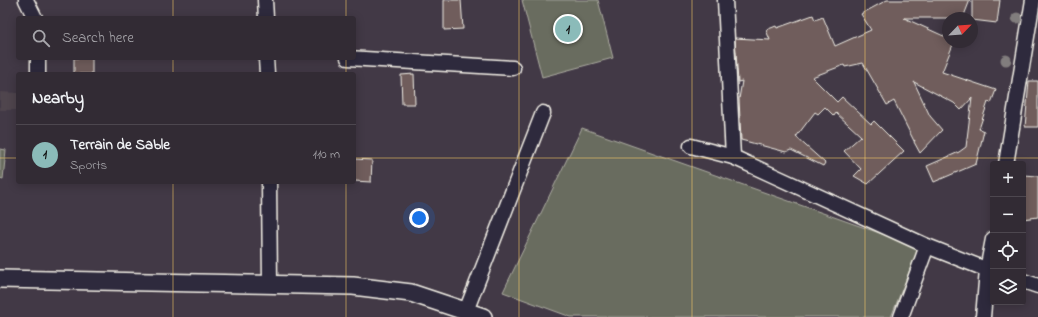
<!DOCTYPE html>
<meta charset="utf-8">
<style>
:root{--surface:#322b34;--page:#3d3740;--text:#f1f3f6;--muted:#a8a7ac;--line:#4d474f;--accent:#8bbbb9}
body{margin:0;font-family:"Indie Flower",sans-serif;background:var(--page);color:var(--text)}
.controls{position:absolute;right:12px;bottom:12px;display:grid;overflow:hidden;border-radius:4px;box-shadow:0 2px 10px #0003}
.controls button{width:36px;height:36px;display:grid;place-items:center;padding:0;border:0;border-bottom:1px solid var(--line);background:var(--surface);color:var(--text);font:20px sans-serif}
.compass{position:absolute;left:942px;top:12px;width:36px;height:36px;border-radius:50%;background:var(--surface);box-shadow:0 2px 10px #0003;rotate:65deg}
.you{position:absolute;left:419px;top:218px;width:14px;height:14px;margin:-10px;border:3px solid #fff;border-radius:50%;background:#1a73e8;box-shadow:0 0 0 6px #1a73e833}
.badge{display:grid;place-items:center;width:26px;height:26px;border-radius:50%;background:var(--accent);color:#111;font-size:13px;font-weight:700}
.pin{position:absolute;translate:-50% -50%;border:2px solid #fff;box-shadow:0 1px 4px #0006}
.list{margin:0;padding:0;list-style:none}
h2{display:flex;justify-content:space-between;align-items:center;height:52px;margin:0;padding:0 16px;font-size:17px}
h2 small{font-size:13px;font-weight:400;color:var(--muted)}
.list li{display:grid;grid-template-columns:26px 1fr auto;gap:12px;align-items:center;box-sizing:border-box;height:60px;padding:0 16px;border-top:1px solid var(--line)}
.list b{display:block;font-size:15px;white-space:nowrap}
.list p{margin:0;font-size:13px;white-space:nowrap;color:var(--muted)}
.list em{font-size:13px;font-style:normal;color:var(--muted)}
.icon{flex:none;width:22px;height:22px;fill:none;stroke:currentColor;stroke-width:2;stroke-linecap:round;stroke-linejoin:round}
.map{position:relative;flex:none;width:1038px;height:317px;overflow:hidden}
.search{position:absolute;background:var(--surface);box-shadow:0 2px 10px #0003;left:16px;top:16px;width:340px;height:44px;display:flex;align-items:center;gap:10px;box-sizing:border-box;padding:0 14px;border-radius:4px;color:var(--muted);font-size:15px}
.panel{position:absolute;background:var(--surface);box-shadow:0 2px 10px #0003;left:16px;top:72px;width:340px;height:112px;border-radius:4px}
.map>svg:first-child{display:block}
</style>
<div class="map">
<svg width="1038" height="317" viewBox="0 0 1038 317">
<rect width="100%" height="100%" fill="#423946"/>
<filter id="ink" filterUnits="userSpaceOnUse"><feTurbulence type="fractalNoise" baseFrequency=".025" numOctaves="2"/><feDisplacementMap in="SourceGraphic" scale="8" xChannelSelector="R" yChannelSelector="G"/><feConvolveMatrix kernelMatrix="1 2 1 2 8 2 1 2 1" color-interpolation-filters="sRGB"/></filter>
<g filter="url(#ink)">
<polygon fill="#50444d" points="0,92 18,93 18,110 0,110"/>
<g fill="#696c5e" stroke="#aeaea3">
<polygon points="522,0 598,0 613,58 542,77"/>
<polygon points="582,128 919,247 891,317 571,317 503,292"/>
<polygon points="0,149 6,150 3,179 0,178"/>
</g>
<g fill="#6f5d5c" stroke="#f4f1e8">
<polygon points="444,0 461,0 463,29 444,30"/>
<polygon points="887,0 970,0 963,18 904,18 948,38 948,42 954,42 942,72 996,90 991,103 988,102 979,129 984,131 976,164 934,182 927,166 959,152 966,147 972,98 961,110 954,103 914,82 930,116 942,130 920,153 914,142 915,140 914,141 894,101 887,105 863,63 845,67 844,65 812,77 837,102 842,97 871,124 874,121 904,151 868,184 854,176 861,169 844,151 861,136 836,113 834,116 825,107 818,114 815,112 796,137 825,163 823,166 791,150 786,152 741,140 739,99 742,81 738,82 735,38 770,40 766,30 776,26 777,28 813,15 815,20 823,17 835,46 871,30 861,14"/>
<polygon points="972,0 1000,0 997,23 972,20"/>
<rect x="74" y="58" width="18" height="16"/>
<polygon points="414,74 415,104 402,104 401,75"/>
<polygon points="1029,81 1038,81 1038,127 1025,127"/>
<polygon points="354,159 372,160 371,182 354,181"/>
<polygon points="1023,175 1038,176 1038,217 1023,219"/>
</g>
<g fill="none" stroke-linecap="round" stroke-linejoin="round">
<g stroke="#f4f1e8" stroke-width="17">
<g id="minor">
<polyline points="26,0 35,18"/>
<polyline points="265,0 266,18"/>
<polyline points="725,0 733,157"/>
<polyline points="266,58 267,74"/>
<polyline points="348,58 513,68"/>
<polyline points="38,74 38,58"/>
<polyline points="691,146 733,157 927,246 993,272"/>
<polyline points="1006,164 1033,0"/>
<polyline points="269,182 270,284"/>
<polyline points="1023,281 1038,286"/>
<polyline points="466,311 543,113"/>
<polyline points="901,317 927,246"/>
<polyline points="983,317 987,270 993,239"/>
</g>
</g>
<g stroke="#f4f1e8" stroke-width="20">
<polyline id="tertiary" points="0,279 353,286 411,293 483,317"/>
</g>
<use href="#minor" stroke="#2f2a3d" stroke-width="14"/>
<use href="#tertiary" stroke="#2f2a3d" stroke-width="17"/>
</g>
<g fill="#817d7d">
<circle cx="1017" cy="18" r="5.5"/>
<circle cx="1006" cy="60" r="5.5"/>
</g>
</g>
<path fill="none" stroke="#ffd166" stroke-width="1" stroke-opacity="0.55" d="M173,0v18M346,0v18M519,0v317M692,0v317M865,0v317M173,58v16M346,58v16M0,158h18M354,158h684M173,182v135M346,182v135"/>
</svg>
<div class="controls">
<button>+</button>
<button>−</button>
<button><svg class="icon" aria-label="locate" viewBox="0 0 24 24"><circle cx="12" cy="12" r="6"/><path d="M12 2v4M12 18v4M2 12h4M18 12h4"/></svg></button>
<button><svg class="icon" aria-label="layers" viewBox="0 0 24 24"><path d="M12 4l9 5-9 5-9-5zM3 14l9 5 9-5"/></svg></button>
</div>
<svg class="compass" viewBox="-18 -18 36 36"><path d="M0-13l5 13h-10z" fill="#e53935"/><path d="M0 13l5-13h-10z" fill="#a8a7ac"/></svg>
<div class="you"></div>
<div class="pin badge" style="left:568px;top:29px">1</div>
<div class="search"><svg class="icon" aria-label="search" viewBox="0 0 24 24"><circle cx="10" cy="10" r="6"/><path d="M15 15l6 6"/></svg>Search here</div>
<section class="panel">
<h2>Nearby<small></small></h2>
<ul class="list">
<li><span class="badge">1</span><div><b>Terrain de Sable</b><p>Sports</p></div><em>110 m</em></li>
</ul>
</section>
</div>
